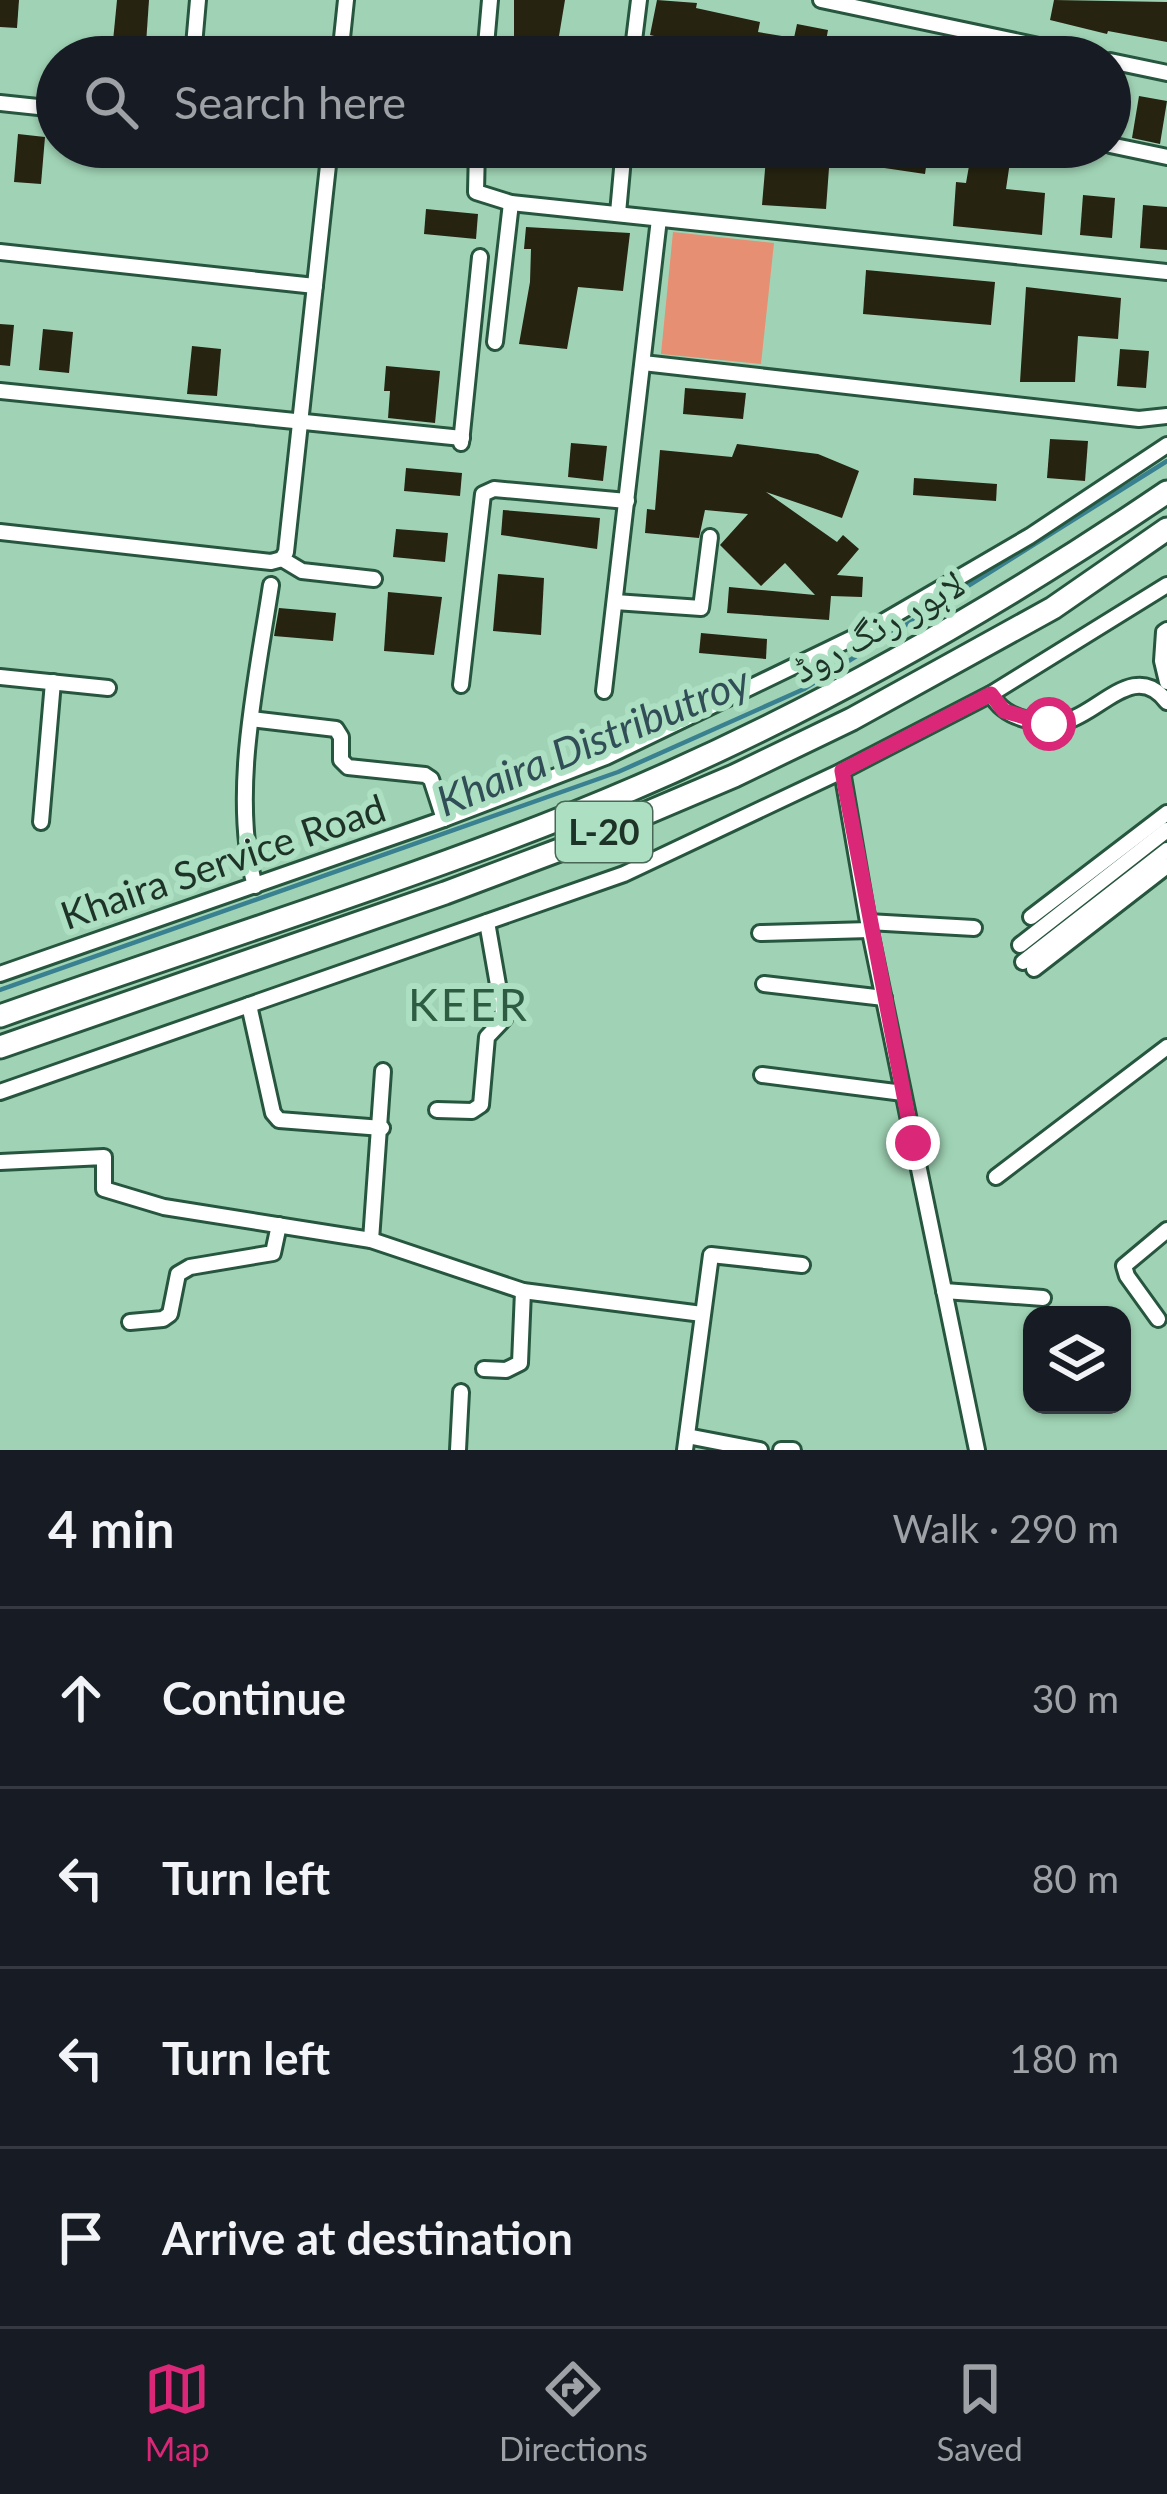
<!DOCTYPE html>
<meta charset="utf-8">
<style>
:root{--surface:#171b24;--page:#242831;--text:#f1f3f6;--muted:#9ea1a6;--line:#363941;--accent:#db2777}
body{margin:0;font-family:Lato,"Noto Naskh Arabic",sans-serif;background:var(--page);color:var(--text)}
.controls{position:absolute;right:36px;bottom:36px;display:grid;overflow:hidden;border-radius:24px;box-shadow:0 3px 9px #0004}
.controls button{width:108px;height:108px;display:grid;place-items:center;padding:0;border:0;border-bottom:3px solid var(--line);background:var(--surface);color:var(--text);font:60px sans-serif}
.stop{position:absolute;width:36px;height:36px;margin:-27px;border:9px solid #db2777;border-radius:50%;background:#fff}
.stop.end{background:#db2777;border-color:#fff;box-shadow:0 3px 12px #0008}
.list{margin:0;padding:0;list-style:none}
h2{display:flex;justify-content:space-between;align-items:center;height:156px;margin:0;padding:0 48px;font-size:51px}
h2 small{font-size:39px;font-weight:400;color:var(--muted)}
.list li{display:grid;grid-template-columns:78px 1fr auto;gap:36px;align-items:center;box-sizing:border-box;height:180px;padding:0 48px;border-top:3px solid var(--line)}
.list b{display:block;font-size:45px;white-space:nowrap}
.list em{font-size:39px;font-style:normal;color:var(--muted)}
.icon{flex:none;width:66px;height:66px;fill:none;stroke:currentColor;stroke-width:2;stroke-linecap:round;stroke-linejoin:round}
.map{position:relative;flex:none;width:1167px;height:1450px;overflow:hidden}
.search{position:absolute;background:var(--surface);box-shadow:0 3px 9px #0004;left:36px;right:36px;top:36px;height:132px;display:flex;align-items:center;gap:30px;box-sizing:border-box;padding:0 42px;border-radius:66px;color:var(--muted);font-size:45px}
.sheet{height:876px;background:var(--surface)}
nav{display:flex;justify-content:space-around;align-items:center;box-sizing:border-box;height:168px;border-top:3px solid var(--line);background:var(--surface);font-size:33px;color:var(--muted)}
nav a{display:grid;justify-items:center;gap:6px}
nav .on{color:var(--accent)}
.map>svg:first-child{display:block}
</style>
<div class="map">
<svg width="1167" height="1450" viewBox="0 0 1167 1450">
<rect width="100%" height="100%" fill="#a0d3b5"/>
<polygon fill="#e78f72" points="673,232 774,243 761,364 661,354"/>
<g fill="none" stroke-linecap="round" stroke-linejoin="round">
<polyline stroke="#398190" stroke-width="4.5" points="0,990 618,772 804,689 1167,461"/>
</g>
<g fill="#262310">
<polygon points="0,0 19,0 17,28 0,27"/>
<polygon points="117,0 149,0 146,44 113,41"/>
<polygon points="514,0 565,0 557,48 514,44"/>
<polygon points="657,0 697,3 696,8 760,22 758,32 794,38 797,24 828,30 823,57 744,57 650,35"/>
<polygon points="1054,0 1167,2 1167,42 1108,31 1107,34 1050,20"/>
<polygon points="1139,96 1167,101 1160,144 1132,138"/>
<polygon points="18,134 45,137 41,184 14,182"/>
<polygon points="739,147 799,147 796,166 829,168 826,209 762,205 766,158 739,153"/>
<polygon points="832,147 929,147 925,174 830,160"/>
<polygon points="972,149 1011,155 1006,189 1045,193 1042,235 953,226 956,182 966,183"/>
<polygon points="1083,195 1115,198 1112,238 1080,235"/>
<polygon points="1143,205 1167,207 1167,250 1140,248"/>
<polygon points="426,209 478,214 476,239 424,234"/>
<polygon points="526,227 630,233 623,291 578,287 567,349 519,344 530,282 531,249 524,249"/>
<polygon points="866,270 995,282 991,325 863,314"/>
<polygon points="1026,287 1121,298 1118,339 1078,336 1075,382 1020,382"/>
<polygon points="0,324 14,325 10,366 0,365"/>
<polygon points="43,329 73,332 69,373 39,370"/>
<polygon points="192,346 221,349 217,396 187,394"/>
<polygon points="1120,349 1149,351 1146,388 1117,386"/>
<polygon points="386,366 440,371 435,423 388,418 390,391 384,391"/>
<polygon points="685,388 746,393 743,419 683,414"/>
<polygon points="1050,439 1088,441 1085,481 1047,478"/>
<polygon points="571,443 607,446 603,481 568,477"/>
<polygon points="737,444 818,454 859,471 842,518 766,492 837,542 843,535 859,549 837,575 863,577 862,597 831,596 829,620 727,613 729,587 815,595 785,563 761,586 720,545 748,514 705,510 699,538 645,533 647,509 655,510 660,450 732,457"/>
<polygon points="406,468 462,473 460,496 404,491"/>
<polygon points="914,478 997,484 996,501 913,495"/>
<polygon points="503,510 600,518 597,549 501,535"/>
<polygon points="396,529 448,533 445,562 393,557"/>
<polygon points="498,574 544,578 541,635 493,631"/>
<polygon points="388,592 442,597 434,655 384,651"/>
<polygon points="279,608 336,613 333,641 274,636"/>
<polygon points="701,633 767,639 766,659 699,653"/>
</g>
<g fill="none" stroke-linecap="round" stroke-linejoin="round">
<g stroke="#27563e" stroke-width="20">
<g id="minor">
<polyline points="821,0 1091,57"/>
<polyline points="633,48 680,57"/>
<polyline points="193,57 198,0"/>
<polyline points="340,57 346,0"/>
<polyline points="485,57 490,0"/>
<polyline points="632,57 639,0"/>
<polyline points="1110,61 1167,73"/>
<polyline points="0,103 57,109"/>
<polyline points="1110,145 1167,157"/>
<polyline points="400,147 424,150"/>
<polyline points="477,147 476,192 511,203 1167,272"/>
<polyline points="618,213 624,147"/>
<polyline points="0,252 315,286"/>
<polyline points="495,342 511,203"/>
<polyline points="643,363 1139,419 1167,416"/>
<polyline points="0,391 462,438"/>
<polyline points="461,443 480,257"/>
<polyline points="0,532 271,562 282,559 302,571 374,579"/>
<polyline points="282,559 286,552 330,147"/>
<polyline points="615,602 701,608 710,537"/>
<polyline points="1167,630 1164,632 1162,661 1167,682"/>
<polyline points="0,677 108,688"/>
<polyline points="461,685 483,494 494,489 627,501"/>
<polyline points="604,691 659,219"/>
<path d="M991,694c8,15 20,22 37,26 14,3 26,5 39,1 34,-10 69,-61 100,-19"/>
<polyline points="251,719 336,729 341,737 341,760 348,767 425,775 431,779 444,819"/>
<polyline points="842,771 868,922 977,1450"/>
<polyline points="41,822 53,682"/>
<path d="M255,886c-25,-91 2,-208 16,-301"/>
<polyline points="1031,917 1167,813"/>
<polyline points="868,922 974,928"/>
<polyline points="760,933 870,930"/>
<polyline points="1020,945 1167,830"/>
<polyline points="1023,962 1167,850"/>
<polyline points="1034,969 1167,866"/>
<polyline points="0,974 444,819 606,757 869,630 1030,536 1167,445"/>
<polyline points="764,984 884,998"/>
<polyline points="249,1005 273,1113 279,1120 382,1128"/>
<polyline points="762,1075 903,1093"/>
<polyline points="0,1092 624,874 842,771 991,694 1167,585"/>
<polyline points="437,1110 472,1111 481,1105 487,1037 504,1019 487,922"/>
<polyline points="0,1162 104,1157 104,1189 164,1207 371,1240 523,1291 702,1314"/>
<polyline points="996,1177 1167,1047"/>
<polyline points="371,1240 383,1071"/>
<polyline points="944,1291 1043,1298"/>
<polyline points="1158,1319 1127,1276 1124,1266 1167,1230"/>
<polyline points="130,1322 163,1319 170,1314 178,1274 190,1267 273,1253 279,1225"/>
<polyline points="484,1369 506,1370 520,1363 523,1291"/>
<polyline points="687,1436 760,1450"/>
<polyline points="458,1450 461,1392"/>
<polyline points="685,1450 711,1255 802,1265"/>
<polyline points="781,1450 793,1450"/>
</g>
</g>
<g stroke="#27563e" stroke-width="27">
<g id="highway">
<path d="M0,1016c180,-64 363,-121 542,-190 221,-85 429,-201 625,-334"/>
<polyline points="0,1047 445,893 562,849 734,776 852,719 1053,608 1167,529"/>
</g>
</g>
<use href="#minor" stroke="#fff" stroke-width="14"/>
<use href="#highway" stroke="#fff" stroke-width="21"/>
</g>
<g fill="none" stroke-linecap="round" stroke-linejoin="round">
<polyline stroke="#db2777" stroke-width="15" points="913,1143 842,771 991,694 1004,711 1049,724"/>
</g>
<g text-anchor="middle" stroke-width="12" stroke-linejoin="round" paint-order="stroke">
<rect fill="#ade0c2" stroke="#496756" stroke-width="3" x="556" y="802" width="96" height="60" rx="9"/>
<g font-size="36" font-weight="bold" fill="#1e3327">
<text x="604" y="845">L-20</text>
</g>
<g font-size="39" fill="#1e3327" stroke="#ade0c2">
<text transform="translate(878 626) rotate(-29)" y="14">لاہور رنگ روڈ</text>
<text transform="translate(223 862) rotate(-19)" y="14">Khaira Service Road</text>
</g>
<g font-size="42" font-style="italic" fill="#314e57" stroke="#ade0c2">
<text transform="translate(593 741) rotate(-22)" y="15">Khaira Distributroy</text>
</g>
<g font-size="45" letter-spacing="3" fill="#2d5c43" stroke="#ade0c2">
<text x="469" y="1021">KEER</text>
</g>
</g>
</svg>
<div class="controls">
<button><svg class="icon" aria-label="layers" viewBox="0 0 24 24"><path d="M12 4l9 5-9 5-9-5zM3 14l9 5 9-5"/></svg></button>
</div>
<div class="stop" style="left:1049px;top:724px"></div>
<div class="stop end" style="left:913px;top:1143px"></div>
<div class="search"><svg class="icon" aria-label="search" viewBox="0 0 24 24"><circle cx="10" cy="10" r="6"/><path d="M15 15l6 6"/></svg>Search here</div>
</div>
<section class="sheet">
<h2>4 min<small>Walk · 290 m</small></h2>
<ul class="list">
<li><svg class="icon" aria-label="ahead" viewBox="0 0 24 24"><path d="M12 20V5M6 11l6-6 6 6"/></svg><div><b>Continue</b></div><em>30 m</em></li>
<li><svg class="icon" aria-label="left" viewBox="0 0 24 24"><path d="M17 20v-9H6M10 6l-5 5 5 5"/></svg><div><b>Turn left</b></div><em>80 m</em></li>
<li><svg class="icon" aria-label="left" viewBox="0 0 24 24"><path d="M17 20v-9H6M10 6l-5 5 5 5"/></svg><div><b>Turn left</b></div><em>180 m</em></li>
<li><svg class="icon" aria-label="arrive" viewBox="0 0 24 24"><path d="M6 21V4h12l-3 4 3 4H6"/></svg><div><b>Arrive at destination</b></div></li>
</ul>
</section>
<nav>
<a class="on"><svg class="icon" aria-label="map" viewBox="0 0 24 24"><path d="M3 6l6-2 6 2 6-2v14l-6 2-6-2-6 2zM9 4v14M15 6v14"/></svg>Map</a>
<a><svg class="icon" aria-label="directions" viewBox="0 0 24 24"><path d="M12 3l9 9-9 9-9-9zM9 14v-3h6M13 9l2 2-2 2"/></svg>Directions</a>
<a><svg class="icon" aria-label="saved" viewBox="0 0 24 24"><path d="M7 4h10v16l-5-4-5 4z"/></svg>Saved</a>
</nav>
